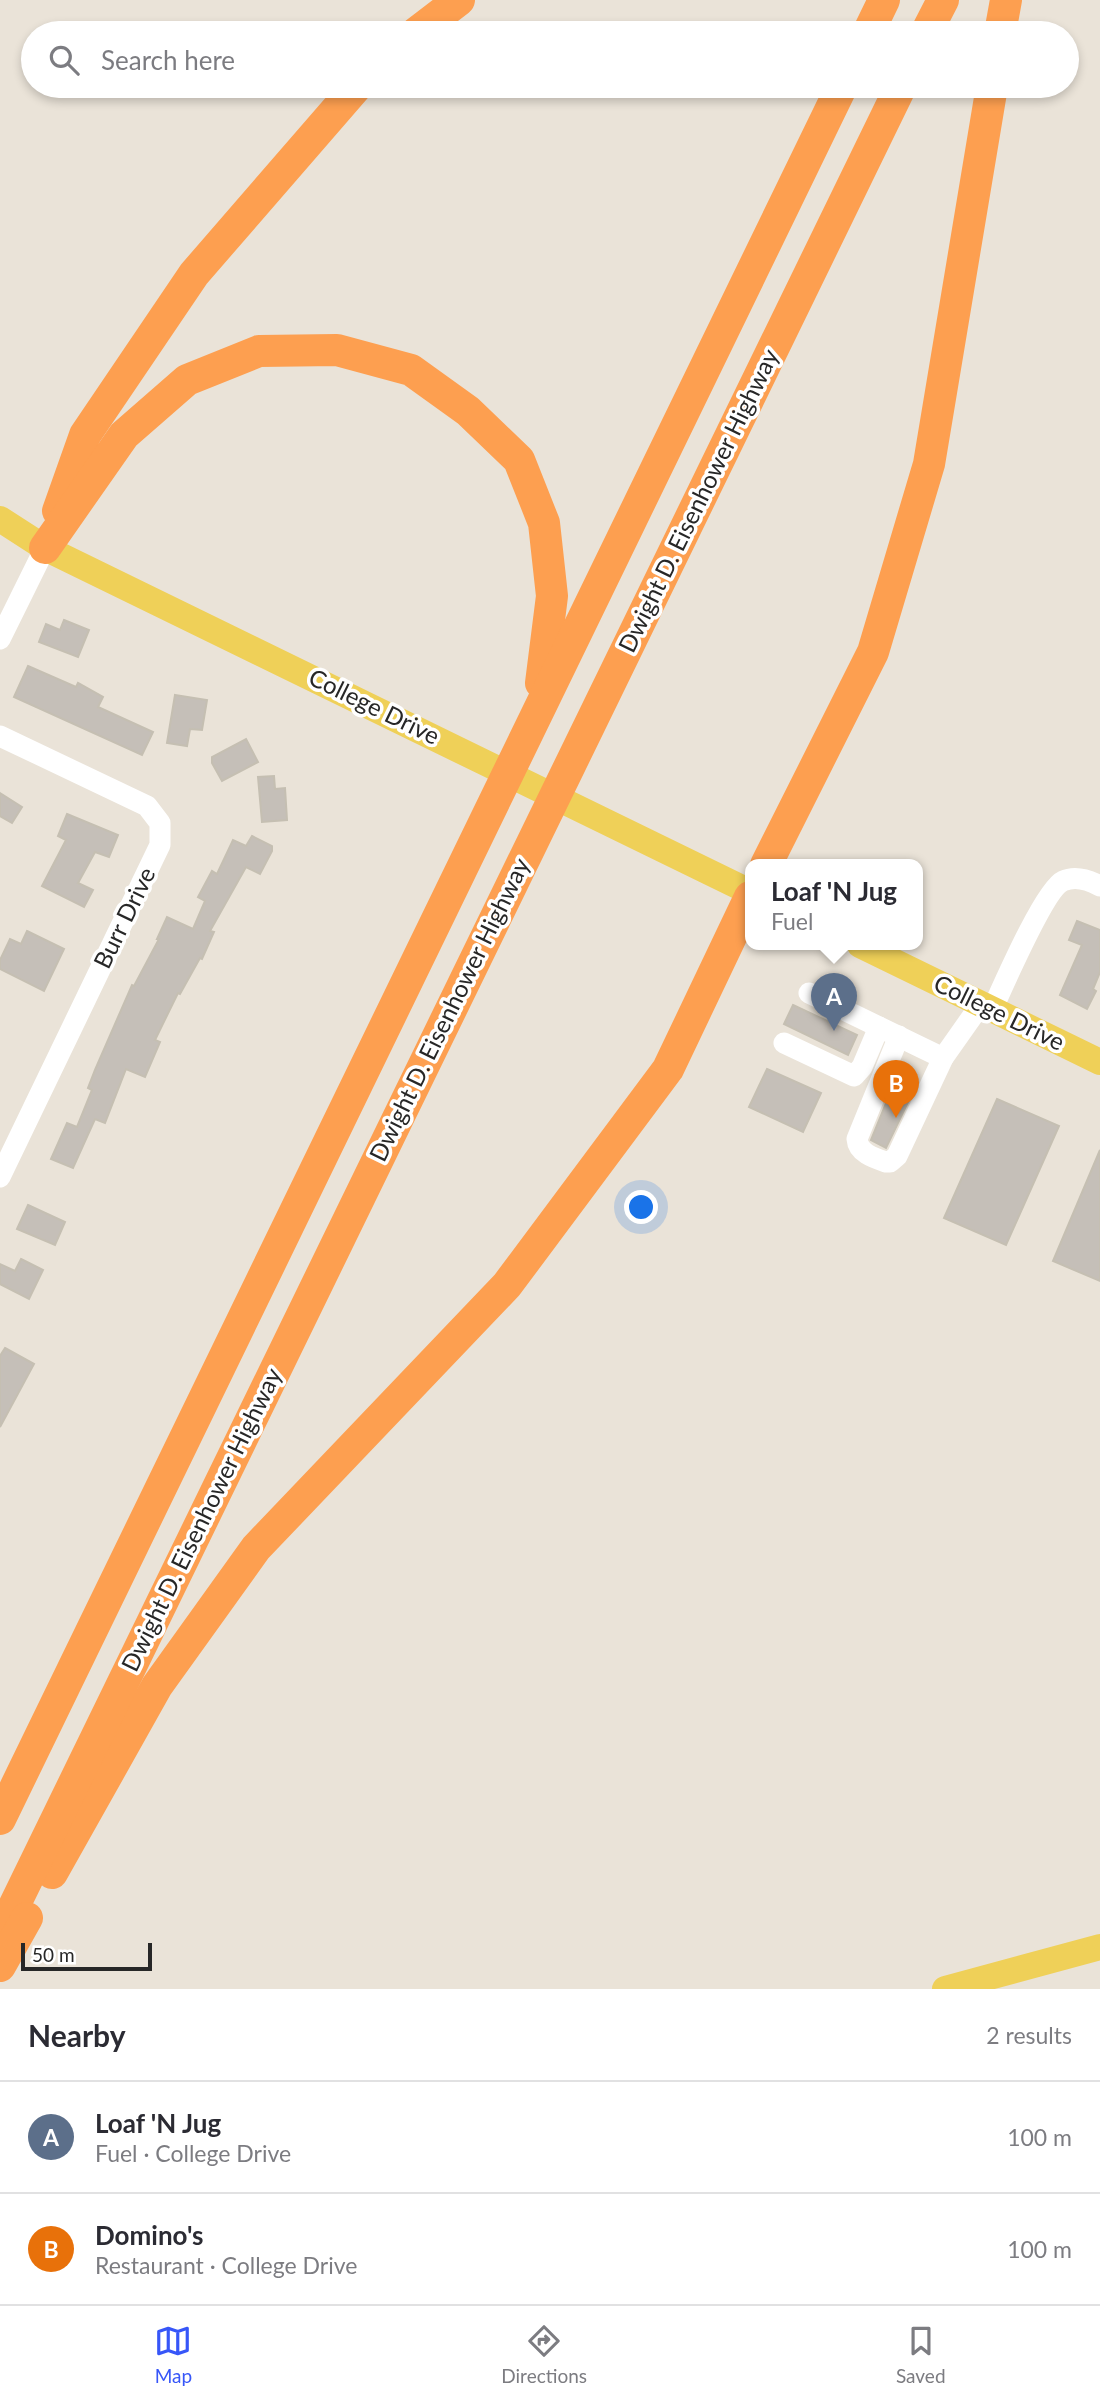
<!DOCTYPE html>
<meta charset="utf-8">
<style>
:root{--surface:#fff;--page:#f2f2f3;--text:#2b2b33;--muted:#7c7c81;--line:#e1e1e2;--accent:#3756f8}
body{margin:0;font-family:Lato,sans-serif;background:var(--page);color:var(--text)}
.scale{position:absolute;left:21px;bottom:18px;width:131px;box-sizing:border-box;padding-left:7px;border:4px solid #272727;border-top:0;font-size:19px;line-height:24px;white-space:nowrap;color:#272727;-webkit-text-stroke:5px #fff;paint-order:stroke}
.you{position:absolute;left:642px;top:1208px;width:24px;height:24px;margin:-18px;border:5px solid #fff;border-radius:50%;background:#1a73e8;box-shadow:0 0 0 10px #1a73e833}
.badge{display:grid;place-items:center;width:46px;height:46px;border-radius:50%;background:var(--accent);color:#fff;font-size:23px;font-weight:700}
.pin{position:absolute;translate:-50% -58px;filter:drop-shadow(0 2px 4px #0008)}
.pin::after{content:'';position:absolute;top:37px;width:24px;height:21px;background:inherit;clip-path:polygon(0 0,100% 0,50% 100%)}
.popup{position:absolute;left:745px;top:859px;width:178px;height:91px;box-sizing:border-box;display:grid;place-content:center;border-radius:14px;background:var(--surface);filter:drop-shadow(0 2px 5px #0005);font-size:23px;white-space:nowrap;color:var(--muted)}
.popup b{font-size:26px;color:var(--text)}
.popup::after{content:'';position:absolute;left:50%;top:100%;margin-left:-14px;border:14px solid transparent;border-top-color:var(--surface)}
.list{margin:0;padding:0;list-style:none}
h2{display:flex;justify-content:space-between;align-items:center;height:91px;margin:0;padding:0 28px;font-size:30px}
h2 small{font-size:23px;font-weight:400;color:var(--muted)}
.list li{display:grid;grid-template-columns:46px 1fr auto;gap:21px;align-items:center;box-sizing:border-box;height:112px;padding:0 28px;border-top:2px solid var(--line)}
.list b{display:block;font-size:26px;white-space:nowrap}
.list p{margin:0;font-size:23px;white-space:nowrap;color:var(--muted)}
.list em{font-size:23px;font-style:normal;color:var(--muted)}
.icon{flex:none;width:38px;height:38px;fill:none;stroke:currentColor;stroke-width:2;stroke-linecap:round;stroke-linejoin:round}
.map{position:relative;flex:none;width:1100px;height:1989px;overflow:hidden}
.search{position:absolute;background:var(--surface);box-shadow:0 4px 10px #0003;left:21px;right:21px;top:21px;height:77px;display:flex;align-items:center;gap:18px;box-sizing:border-box;padding:0 24px;border-radius:38px;color:var(--muted);font-size:26px}
.sheet{height:315px;background:var(--surface)}
nav{display:flex;justify-content:space-around;align-items:center;box-sizing:border-box;height:98px;border-top:2px solid var(--line);background:var(--surface);font-size:19px;color:var(--muted)}
nav a{display:grid;justify-items:center;gap:4px}
nav .on{color:var(--accent)}
.map>svg:first-child{display:block}
</style>
<div class="map">
<svg width="1100" height="1989" viewBox="0 0 1100 1989">
<rect width="100%" height="100%" fill="#eae3d8"/>
<g fill="#c5bfb8" stroke="#c5bfb2" stroke-width="2">
<polygon points="64,620 89,630 78,657 39,642 46,624 60,630"/>
<polygon points="28,666 76,687 78,683 103,697 98,707 153,732 142,755 14,697"/>
<polygon points="175,695 207,700 202,730 190,729 187,746 167,743"/>
<polygon points="246,739 258,762 222,781 212,763 212,757"/>
<polygon points="274,776 275,789 285,788 287,820 262,822 258,777"/>
<polygon points="0,793 22,807 12,823 0,816"/>
<polygon points="67,814 118,835 109,857 95,852 78,883 93,890 84,907 42,886 66,840 58,836"/>
<polygon points="252,836 272,846 272,851 260,874 246,867 210,931 214,932 202,959 200,958 180,994 178,993 155,1040 160,1042 145,1077 126,1069 105,1123 95,1119 73,1168 51,1159 67,1123 77,1127 92,1090 88,1088 95,1070 132,985 134,986 159,939 157,939 167,917 193,929 205,901 198,897 212,871 217,874 233,840 246,846"/>
<polygon points="1077,921 1100,930 1100,972 1093,989 1096,991 1087,1009 1060,995 1082,945 1069,940"/>
<polygon points="27,931 64,949 44,991 0,969 0,960 10,939 21,944"/>
<polygon points="793,1005 857,1035 848,1055 784,1024"/>
<polygon points="767,1069 821,1093 803,1132 749,1107"/>
<polygon points="891,1091 910,1098 886,1148 871,1140"/>
<polygon points="997,1099 1059,1126 1006,1245 944,1218"/>
<polygon points="1100,1150 1100,1281 1053,1261"/>
<polygon points="28,1205 65,1222 55,1245 17,1229"/>
<polygon points="21,1259 43,1270 29,1299 0,1284 0,1264 15,1271"/>
<polygon points="5,1348 34,1364 0,1427 0,1356"/>
</g>
<g fill="none" stroke-linecap="round" stroke-linejoin="round">
<g stroke="#fff" stroke-width="21">
<polyline points="0,639 45,548"/>
<polyline points="0,736 147,806 160,823 160,845 0,1177"/>
<polyline points="809,993 943,1058"/>
<path d="M992,1010c11,-24 53,-121 71,-129 13,-6 26,-1 37,5"/>
<path d="M899,1036l-42,103c1,14 17,19 29,23h4l7,-6 46,-98 38,-54"/>
<polyline points="784,1043 854,1076 862,1067 879,1027"/>
</g>
<g stroke="#efd058" stroke-width="26">
<polyline points="0,519 45,548 750,892"/>
<polyline points="860,945 1100,1062"/>
<polyline points="945,1989 1100,1947"/>
</g>
<g stroke="#fd9f50" stroke-width="32">
<polyline points="416,33 459,0"/>
<polyline points="868,33 884,0"/>
<polyline points="926,33 943,0"/>
<polyline points="1000,33 1006,0"/>
<polyline points="58,511 85,435 194,274 357,86"/>
<polyline points="45,548 124,435 187,380 259,351 337,350 411,370 468,411 519,460 544,523 552,596 541,683"/>
<polyline points="766,865 873,652 929,464 992,86"/>
<polyline points="0,1819 842,86"/>
<polyline points="52,1873 157,1686 256,1548 507,1285 668,1069 750,897"/>
<polyline points="0,1935 901,86"/>
<polyline points="0,1966 27,1918"/>
</g>
</g>
<g text-anchor="middle" stroke-width="7" stroke-linejoin="round" paint-order="stroke">
<g font-size="24" fill="#272727" stroke="#fff">
<text transform="translate(699 501) rotate(-64)" y="8">Dwight D. Eisenhower Highway</text>
<text transform="translate(374 707) rotate(26)" y="8">College Drive</text>
<text transform="translate(125 918) rotate(-64)" y="8">Burr Drive</text>
<text transform="translate(450 1010) rotate(-64)" y="8">Dwight D. Eisenhower Highway</text>
<text transform="translate(999 1013) rotate(26)" y="8">College Drive</text>
<text transform="translate(202 1520) rotate(-64)" y="8">Dwight D. Eisenhower Highway</text>
</g>
</g>
</svg>
<div class="scale">50 m</div>
<div class="you"></div>
<div class="pin badge" style="left:834px;top:1031px;background:#5c6f8a">A</div>
<div class="popup"><b>Loaf 'N Jug</b>Fuel</div>
<div class="pin badge" style="left:896px;top:1118px;background:#e8710a">B</div>
<div class="search"><svg class="icon" aria-label="search" viewBox="0 0 24 24"><circle cx="10" cy="10" r="6"/><path d="M15 15l6 6"/></svg>Search here</div>
</div>
<section class="sheet">
<h2>Nearby<small>2 results</small></h2>
<ul class="list">
<li><span class="badge" style="background:#5c6f8a">A</span><div><b>Loaf 'N Jug</b><p>Fuel · College Drive</p></div><em>100 m</em></li>
<li><span class="badge" style="background:#e8710a">B</span><div><b>Domino's</b><p>Restaurant · College Drive</p></div><em>100 m</em></li>
</ul>
</section>
<nav>
<a class="on"><svg class="icon" aria-label="map" viewBox="0 0 24 24"><path d="M3 6l6-2 6 2 6-2v14l-6 2-6-2-6 2zM9 4v14M15 6v14"/></svg>Map</a>
<a><svg class="icon" aria-label="directions" viewBox="0 0 24 24"><path d="M12 3l9 9-9 9-9-9zM9 14v-3h6M13 9l2 2-2 2"/></svg>Directions</a>
<a><svg class="icon" aria-label="saved" viewBox="0 0 24 24"><path d="M7 4h10v16l-5-4-5 4z"/></svg>Saved</a>
</nav>
